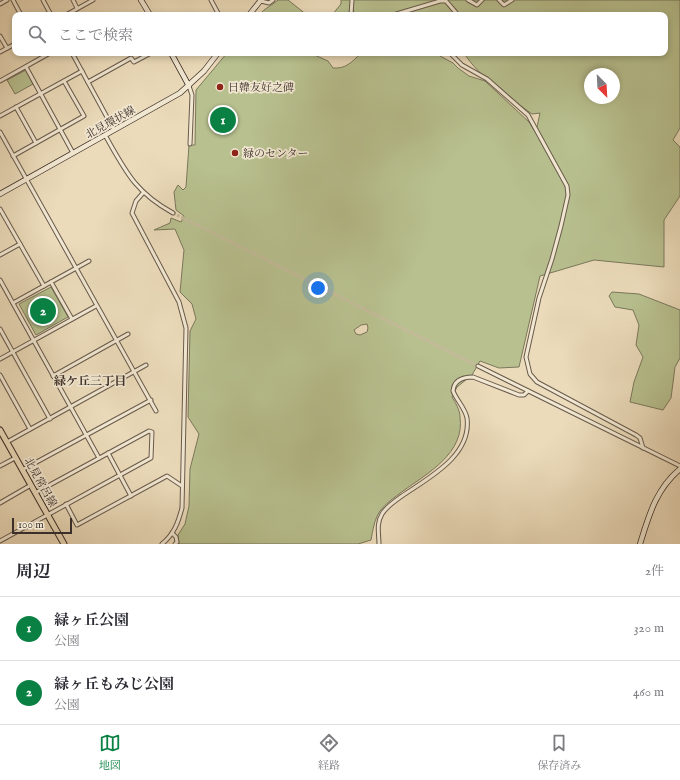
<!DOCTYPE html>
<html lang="ja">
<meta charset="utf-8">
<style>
:root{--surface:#fff;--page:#f7f7f7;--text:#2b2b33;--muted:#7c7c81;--line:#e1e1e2;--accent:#0b8043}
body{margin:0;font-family:"IM FELL English","Noto Serif JP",serif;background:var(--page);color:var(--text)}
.compass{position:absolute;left:584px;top:68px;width:36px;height:36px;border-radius:50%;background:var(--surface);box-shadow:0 2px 6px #0003;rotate:156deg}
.scale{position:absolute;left:12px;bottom:10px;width:60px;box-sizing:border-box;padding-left:4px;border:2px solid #3c2f29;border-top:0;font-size:11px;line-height:14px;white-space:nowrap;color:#3c2f29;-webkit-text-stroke:3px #f2e8d2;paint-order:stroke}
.you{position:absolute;left:318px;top:288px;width:14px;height:14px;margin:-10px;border:3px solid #fff;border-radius:50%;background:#1a73e8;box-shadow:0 0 0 6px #1a73e833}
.badge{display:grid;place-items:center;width:26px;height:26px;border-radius:50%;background:var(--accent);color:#fff;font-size:13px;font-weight:700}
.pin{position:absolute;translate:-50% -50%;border:2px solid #fff;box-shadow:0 1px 4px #0006}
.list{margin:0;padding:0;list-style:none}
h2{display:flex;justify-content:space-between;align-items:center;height:52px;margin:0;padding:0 16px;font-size:17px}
h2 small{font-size:13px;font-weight:400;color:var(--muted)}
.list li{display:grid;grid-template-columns:26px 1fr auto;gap:12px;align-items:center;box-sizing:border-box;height:64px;padding:0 16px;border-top:1px solid var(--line)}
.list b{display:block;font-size:15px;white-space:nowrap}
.list p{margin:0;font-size:13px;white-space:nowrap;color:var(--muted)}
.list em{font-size:13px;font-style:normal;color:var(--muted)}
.icon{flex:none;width:22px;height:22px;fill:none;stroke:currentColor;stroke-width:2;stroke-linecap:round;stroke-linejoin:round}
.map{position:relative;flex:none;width:680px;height:544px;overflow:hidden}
.search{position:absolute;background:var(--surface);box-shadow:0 2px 6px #0003;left:12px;right:12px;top:12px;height:44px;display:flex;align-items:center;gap:10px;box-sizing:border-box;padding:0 14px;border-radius:8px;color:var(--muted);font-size:15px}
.sheet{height:180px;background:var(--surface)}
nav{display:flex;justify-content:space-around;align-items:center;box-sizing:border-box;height:56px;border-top:1px solid var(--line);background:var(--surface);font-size:11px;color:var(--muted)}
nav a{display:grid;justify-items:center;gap:2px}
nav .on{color:var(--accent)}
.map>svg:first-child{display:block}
</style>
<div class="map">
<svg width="680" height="544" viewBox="0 0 680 544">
<rect width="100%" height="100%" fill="#ebdbba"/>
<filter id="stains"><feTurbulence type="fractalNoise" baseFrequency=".005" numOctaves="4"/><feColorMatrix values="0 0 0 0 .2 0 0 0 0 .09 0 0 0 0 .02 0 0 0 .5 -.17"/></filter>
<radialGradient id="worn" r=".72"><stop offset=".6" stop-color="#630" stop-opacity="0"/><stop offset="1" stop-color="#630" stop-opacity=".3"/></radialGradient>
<g fill="#b8c08f" stroke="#7a785c" fill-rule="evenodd">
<path d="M278,0h10l19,15h-48c6,-7 12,-9 19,-15z"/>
<path d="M341,0h339v128l-7,12 7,7v49l-16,24v47l-70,-7 -54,16 -21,91 -20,1 -19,-7 -8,14 -15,12 -5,10c3,5 8,13 8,20 5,36 -32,56 -57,74 -8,6 -17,12 -23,20 -6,9 -7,19 -9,29l-13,4h-179l-1,-9 7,-11 4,-18 1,-37 9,-35 -11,-17 2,-86 6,-12 -4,-15 -12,-12 4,-42 -9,-21 -21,1 16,-7 1,-5 10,4 3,-6 -8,-6 -2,-18 4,-7 5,5 3,-3 3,-42h6l1,-55 31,-37h83l18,8 5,7c13,1 19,-6 28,-15h80l-1,3 13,7 5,5 11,8 16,5 44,41 5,8 3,-3 3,-14 -8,1c-22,-16 -54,-38 -68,-61h201v-38h-311l-1,-11 -3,1 -1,10h-17l9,-11zM590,74h24v24h-24zM367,324l1,4 -1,4 -7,3 -4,-1 -2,-4 7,-5z"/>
<polygon points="26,70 33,84 15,94 7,80"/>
<polygon points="51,287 68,317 36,335 19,304"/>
<polygon points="612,292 639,294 680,310 680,358 675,367 671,398 663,410 630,402 634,382 643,357 636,345 639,325 633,310 615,307 609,296"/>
</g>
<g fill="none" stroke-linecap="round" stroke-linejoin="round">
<polyline stroke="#c8b99d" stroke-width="3" stroke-dasharray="3 1.5" stroke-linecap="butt" points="173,213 478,366"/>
<g stroke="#685a4d" stroke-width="5">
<g id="street">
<polyline points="13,0 21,15"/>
<polyline points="43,0 51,15"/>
<polyline points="73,0 77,8"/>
<polyline points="211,0 219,15"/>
<polyline points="468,0 477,5 482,0"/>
<polyline points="499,0 504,5 512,0"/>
<polyline points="261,1 269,3 273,0"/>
<polyline points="0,4 7,0"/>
<polyline points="66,15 93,0"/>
<polyline points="351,15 352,0"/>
<polyline points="393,15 440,1 446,1 458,15"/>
<polyline points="0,36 7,48"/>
<polyline points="0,52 15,44"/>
<polyline points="72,53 114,130"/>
<polyline points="450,53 462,65 487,79 528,115 567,186 568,195 561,226 552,259 539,298 526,357 530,374 537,382 636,435 640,438 643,448"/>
<polyline points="26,67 73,153"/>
<polyline points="0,81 50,53"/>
<polyline points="88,82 131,58 134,62 151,53"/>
<polyline points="189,86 192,95 190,144"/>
<polyline points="16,107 36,143"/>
<polyline points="0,116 82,71"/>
<polyline points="0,132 156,411"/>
<path d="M105,135c21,37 30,57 68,78"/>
<polyline points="13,156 84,116 64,81"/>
<path d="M143,193l-7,8 -4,12 47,89 7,26 -4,180c-4,15 -8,26 -20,36"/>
<polyline points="0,209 44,286"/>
<polyline points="0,255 20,244"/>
<polyline points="0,280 99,458"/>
<polyline points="51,282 72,319"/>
<polyline points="13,303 89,261"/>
<polyline points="0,329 50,419"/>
<polyline points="0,359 96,306"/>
<polyline points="478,366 680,466"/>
<polyline points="0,375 30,429"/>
<polyline points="53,376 128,334"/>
<polyline points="7,442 146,365"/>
<polyline points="108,453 131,496"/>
<polyline points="0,466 15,458"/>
<polyline points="22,470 151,400"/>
<polyline points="0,503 31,485"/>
<polyline points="66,504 77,525 167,476 182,486"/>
<polyline points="172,533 176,537 177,542 175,544"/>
<polyline points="0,541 151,458 152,432 149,431 35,493"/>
<path d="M379,544c0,-10 -3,-20 3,-30 4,-7 13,-13 20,-18 26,-18 70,-40 65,-78 -2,-10 -10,-17 -14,-27 1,-11 10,-14 20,-14l46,18h5l4,-4"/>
</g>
</g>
<g stroke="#3c2f29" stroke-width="6">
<g id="secondary">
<polyline points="141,0 150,15"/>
<polyline points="249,15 261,0"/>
<polyline points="171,53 189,86"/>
<polyline points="0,194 180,93 204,71 218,53"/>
<path d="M640,544c9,-29 16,-55 40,-75"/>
</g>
</g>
<g stroke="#3c2f29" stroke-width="7">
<polyline id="primary" points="0,430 64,544"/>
</g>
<use href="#street" stroke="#f2e8d2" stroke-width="3"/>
<use href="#secondary" stroke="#f2e8d2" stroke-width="4.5"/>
<use href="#primary" stroke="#ebdbba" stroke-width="5"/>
</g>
<g fill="#8f2418" stroke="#f2e8d2" stroke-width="1.5">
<circle cx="220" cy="87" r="4"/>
<circle cx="235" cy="153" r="4"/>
</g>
<g text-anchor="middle" stroke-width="3.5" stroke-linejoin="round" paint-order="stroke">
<g font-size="11" fill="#3c2f29" stroke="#f2e8d2" text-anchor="start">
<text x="228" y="91">日韓友好之碑</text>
<text x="243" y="157">緑のセンター</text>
</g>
<g font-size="11" fill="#3c2f29" stroke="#f2e8d2">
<text transform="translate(110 122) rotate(-29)" y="4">北見環状線</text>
<text transform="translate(41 482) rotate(61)" y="4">北見常呂線</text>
</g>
<g font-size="12" font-weight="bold" fill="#3c2f29" stroke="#f2e8d2">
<text x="90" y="385">緑ケ丘三丁目</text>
</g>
</g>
<rect width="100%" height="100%" filter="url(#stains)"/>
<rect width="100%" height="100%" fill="url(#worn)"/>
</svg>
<svg class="compass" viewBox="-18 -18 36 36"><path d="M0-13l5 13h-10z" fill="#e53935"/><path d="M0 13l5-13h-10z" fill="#7c7c81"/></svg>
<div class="scale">100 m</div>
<div class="you"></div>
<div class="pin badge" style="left:223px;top:120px">1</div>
<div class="pin badge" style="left:43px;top:311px">2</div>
<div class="search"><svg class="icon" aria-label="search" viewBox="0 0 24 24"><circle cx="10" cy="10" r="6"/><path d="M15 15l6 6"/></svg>ここで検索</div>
</div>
<section class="sheet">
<h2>周辺<small>2件</small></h2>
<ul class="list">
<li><span class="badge">1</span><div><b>緑ヶ丘公園</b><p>公園</p></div><em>320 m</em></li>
<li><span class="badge">2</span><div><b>緑ヶ丘もみじ公園</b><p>公園</p></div><em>460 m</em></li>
</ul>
</section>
<nav>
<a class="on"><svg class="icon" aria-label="map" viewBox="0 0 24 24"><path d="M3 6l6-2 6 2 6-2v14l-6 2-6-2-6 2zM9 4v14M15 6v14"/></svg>地図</a>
<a><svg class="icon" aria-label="directions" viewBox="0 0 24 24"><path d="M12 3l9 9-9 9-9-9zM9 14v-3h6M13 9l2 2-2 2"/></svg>経路</a>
<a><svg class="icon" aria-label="saved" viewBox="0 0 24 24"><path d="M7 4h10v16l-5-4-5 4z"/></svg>保存済み</a>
</nav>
